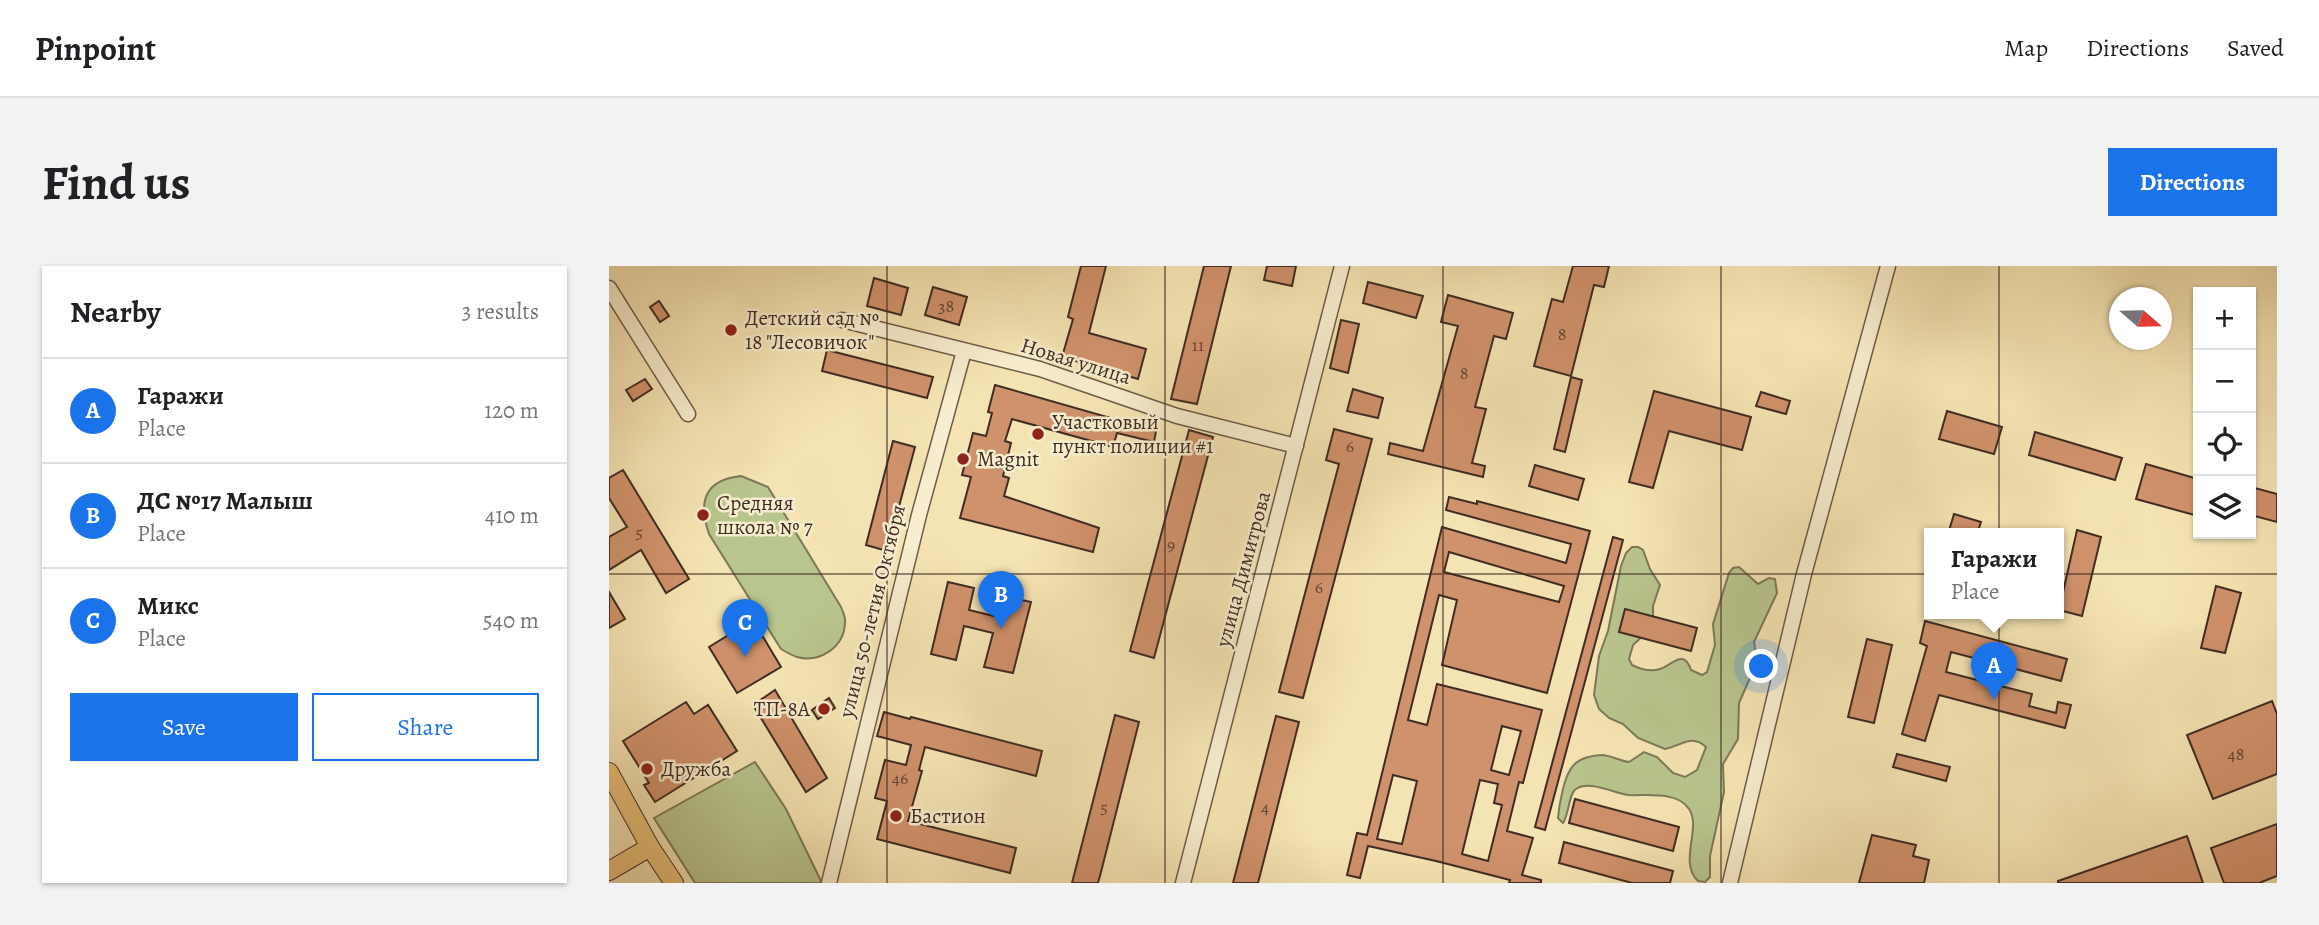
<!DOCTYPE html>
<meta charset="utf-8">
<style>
:root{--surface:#fff;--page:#f2f2f2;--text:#202124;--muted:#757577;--line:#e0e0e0;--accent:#1a73e8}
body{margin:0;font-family:Alegreya,serif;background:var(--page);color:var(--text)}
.controls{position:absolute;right:21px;top:21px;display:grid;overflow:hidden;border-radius:0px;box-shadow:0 2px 5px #0004}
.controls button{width:63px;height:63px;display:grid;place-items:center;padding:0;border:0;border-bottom:2px solid var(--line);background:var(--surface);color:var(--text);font:35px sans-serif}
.compass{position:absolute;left:1500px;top:21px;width:63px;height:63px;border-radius:50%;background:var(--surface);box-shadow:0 2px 5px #0004;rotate:110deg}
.you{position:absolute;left:1153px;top:401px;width:24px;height:24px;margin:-18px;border:5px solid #fff;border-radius:50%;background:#1a73e8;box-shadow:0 0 0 10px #1a73e833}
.badge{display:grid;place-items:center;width:46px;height:46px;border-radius:50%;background:var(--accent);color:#fff;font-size:23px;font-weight:700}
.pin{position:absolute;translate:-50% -58px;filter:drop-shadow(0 2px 4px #0008)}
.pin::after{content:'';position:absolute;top:37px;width:24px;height:21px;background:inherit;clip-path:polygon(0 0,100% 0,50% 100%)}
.popup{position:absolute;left:1315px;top:262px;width:140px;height:91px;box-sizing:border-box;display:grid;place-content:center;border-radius:0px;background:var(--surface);filter:drop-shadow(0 2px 5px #0005);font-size:23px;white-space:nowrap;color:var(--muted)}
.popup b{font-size:26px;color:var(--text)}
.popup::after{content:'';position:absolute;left:50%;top:100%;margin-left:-14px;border:14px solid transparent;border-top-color:var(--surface)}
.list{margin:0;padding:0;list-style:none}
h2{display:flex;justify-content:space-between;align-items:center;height:91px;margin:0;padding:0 28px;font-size:30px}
h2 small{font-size:23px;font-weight:400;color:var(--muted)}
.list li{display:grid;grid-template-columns:46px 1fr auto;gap:21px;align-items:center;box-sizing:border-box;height:105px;padding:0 28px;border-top:2px solid var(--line)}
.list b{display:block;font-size:26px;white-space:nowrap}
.list p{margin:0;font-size:23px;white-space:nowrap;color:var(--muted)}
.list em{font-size:23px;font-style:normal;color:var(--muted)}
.actions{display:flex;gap:14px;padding:21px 28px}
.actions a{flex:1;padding:16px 0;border:2px solid var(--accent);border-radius:0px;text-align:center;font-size:24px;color:var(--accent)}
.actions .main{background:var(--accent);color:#fff}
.icon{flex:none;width:38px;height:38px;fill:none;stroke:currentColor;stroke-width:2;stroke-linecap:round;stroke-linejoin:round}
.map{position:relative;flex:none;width:1668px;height:617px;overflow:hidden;border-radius:0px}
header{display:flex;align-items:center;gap:42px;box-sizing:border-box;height:98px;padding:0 35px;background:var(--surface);border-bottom:2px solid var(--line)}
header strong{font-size:33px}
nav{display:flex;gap:38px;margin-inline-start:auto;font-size:24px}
.intro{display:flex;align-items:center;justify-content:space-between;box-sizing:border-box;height:168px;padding:0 42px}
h1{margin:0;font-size:49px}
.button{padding:18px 32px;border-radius:0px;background:var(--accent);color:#fff;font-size:24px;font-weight:700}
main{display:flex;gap:42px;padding:0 42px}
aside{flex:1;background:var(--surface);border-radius:0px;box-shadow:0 2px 5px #0004}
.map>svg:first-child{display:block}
</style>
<header>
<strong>Pinpoint</strong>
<nav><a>Map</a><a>Directions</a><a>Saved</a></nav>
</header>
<div class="intro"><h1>Find us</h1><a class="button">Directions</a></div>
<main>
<aside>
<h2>Nearby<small>3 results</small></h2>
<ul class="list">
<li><span class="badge">A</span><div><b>Гаражи</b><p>Place</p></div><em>120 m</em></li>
<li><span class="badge">B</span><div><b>ДС №17 Малыш</b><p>Place</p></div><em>410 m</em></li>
<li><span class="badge">C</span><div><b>Микс</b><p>Place</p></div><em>540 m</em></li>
</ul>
<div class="actions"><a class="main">Save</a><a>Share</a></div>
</aside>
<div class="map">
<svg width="1668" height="617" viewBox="0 0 1668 617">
<rect width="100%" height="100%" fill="#f5e4b3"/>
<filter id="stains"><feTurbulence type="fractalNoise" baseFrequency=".00286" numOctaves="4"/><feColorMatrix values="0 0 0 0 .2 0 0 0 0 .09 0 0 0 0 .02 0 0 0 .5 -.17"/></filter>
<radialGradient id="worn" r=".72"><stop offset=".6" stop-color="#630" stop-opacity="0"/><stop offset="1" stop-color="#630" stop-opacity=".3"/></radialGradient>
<g fill="#b9c58e" stroke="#7c7859" stroke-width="2">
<path d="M132,210l27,11 73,120c2,5 5,11 4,16 -1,25 -26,40 -48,34 -6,-2 -11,-5 -16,-8l-72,-115c-11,-32 -5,-54 32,-58z"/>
<path d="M1023,281h6l5,3 7,19 10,16 -7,21v13l-7,14 -13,12 -4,14 3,6c8,4 19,7 28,4 12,-4 24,-21 31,1l11,5 5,-3 8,-27 -2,-21 16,-51 4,-5 6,-1 19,17 11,-6 6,1 2,14 -23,49 3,20 -18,41 -1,36 -15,25 1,28 -14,64v21l-5,5 -7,-1c-20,-19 4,-53 -9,-72 -11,-18 -43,-13 -61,-14 -14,-2 -38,-15 -52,-6 -7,4 -7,25 -13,34l-5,-5c1,-12 6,-43 15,-52 6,-8 20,-11 30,-11 9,1 17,6 26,7l15,-10 13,5 16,16 12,4 12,-7 9,-23c-14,-14 -25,-1 -41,2l-27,-11 -15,-14 -14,-6 -10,-9 -5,-14 5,-39 9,-25 13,-65 5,-13z"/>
<polygon points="146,496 177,543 213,617 86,617 45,552"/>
</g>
<g fill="#d0926c" stroke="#402c24" stroke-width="2" fill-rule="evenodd">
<polygon points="472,0 497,0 480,67 537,83 529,113 453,91 464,53 459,51"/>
<polygon points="595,0 622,0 588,138 562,133"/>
<polygon points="658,0 687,0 683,20 655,14"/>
<polygon points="964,0 1000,0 995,21 985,19 962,110 925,100 943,33 954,36"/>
<polygon points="265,12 299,22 292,49 258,40"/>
<polygon points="759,16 814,30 807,52 754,37"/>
<polygon points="324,21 358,31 350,59 316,49"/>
<polygon points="839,29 904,47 897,73 885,70 866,141 877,143 863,197 876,200 874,211 779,188 781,177 814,185 849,60 832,56"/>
<polygon points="50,35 60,50 51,56 41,41"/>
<polygon points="732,54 750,58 739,107 721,102"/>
<polygon points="218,84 324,111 318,132 213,105"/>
<polygon points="962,111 973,114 956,186 945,183"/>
<polygon points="36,113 43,123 24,135 17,124"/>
<polygon points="386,119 547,165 545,176 508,167 504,181 403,153 396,175 402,177 394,210 400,212 395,230 490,262 484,286 351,252 362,211 353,209 364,167 377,170 383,147 379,146"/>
<polygon points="744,123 774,132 769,152 738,145"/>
<polygon points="1045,125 1142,151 1133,184 1060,165 1044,222 1020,216"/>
<polygon points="1152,126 1181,135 1177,148 1147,140"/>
<polygon points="1338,145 1393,161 1385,188 1330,173"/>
<polygon points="725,163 763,173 694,432 670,426 730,198 717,194"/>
<polygon points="580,164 604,171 545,392 521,385"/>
<polygon points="1426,166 1513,192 1506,214 1420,189"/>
<polygon points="284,175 306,181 278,285 257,279"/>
<polygon points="1537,198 1589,213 1589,250 1527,233"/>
<polygon points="926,199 975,213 969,234 920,220"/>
<polygon points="14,204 80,313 57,327 32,284 0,304 0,271 18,261 0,232 0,212"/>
<polygon points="1642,221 1668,228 1668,256 1642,249"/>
<path d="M840,231l28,7v-3l113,30 -43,162 -105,-28 15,-65 -18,-5 -31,125 19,5 10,-41 105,26 -19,73 -4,-1 -12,49 26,7 -11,37 19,5v3h-32l1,-3 -74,-19 -68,-15 -8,32 -13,-3 10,-42 10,2 75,-308 124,36 5,-19 -125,-34zM840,286l115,34 -5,16 -115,-30zM893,460l19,5 -12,44 -18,-5zM784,509l24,6 -15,63 -25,-5zM871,514l18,4 -4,19 8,2 -14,56 -26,-7z"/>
<polygon points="1345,248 1372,256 1368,268 1339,268"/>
<polygon points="1468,264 1492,271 1473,350 1450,344"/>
<polygon points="1004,271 1014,274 936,564 926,561"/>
<polygon points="339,316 365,322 360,344 389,351 394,330 422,336 404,407 375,401 384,367 355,360 347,394 322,388"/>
<polygon points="1607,320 1632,327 1616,387 1592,382"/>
<polygon points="0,326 16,353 0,362"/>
<polygon points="1016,343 1088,362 1082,385 1010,366"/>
<polygon points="144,354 172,401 128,427 100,381"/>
<polygon points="1316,355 1458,393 1452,415 1342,386 1337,406 1423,428 1420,440 1447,447 1449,436 1462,439 1456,462 1330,429 1316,475 1293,468 1318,380 1311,377"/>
<polygon points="1258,373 1283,379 1265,457 1239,451"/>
<polygon points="166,424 218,512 197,526 144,439"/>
<polygon points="220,432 226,442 209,453 203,444"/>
<polygon points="1663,435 1668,448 1668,508 1604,533 1578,469"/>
<polygon points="77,436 85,448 99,439 128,485 46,536 35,519 40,517 14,475"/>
<polygon points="275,446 301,453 302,451 433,485 427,510 316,481 310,504 313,505 299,555 407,582 401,607 268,573 278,535 266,532 276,494 297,499 302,479 268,470"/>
<polygon points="506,449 530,456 492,606 489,617 463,617"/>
<polygon points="667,450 690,456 659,578 649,617 624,617"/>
<polygon points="1288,488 1341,501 1337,515 1284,501"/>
<polygon points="966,533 1070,561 1064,585 960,557"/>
<polygon points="1668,558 1668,610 1650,617 1615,617 1602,582"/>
<polygon points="1263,569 1307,579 1304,590 1320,594 1315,617 1250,617"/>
<polygon points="1578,570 1594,617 1449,617 1449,615"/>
<polygon points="955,576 1064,605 1061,617 1023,617 950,597"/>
</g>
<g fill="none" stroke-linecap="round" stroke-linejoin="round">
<g stroke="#6d5a48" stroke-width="17">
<g id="minor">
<polyline points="0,22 79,148"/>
<polyline points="233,54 431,103 568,150 687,180"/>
<polyline points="220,617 310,249 355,85"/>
<polyline points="574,617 733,0"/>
<polyline points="1121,617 1195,308 1279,0"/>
</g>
</g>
<g stroke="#402c24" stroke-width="20">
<g id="major">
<polyline points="0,506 41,581 65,617"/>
<polyline points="0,605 41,581"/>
</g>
</g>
<use href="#minor" stroke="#f8edce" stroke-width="14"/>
<use href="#major" stroke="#eac27a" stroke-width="18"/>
</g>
<path fill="none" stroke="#402c24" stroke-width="2" stroke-opacity="0.55" d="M278,0v617M556,0v617M834,0v617M1112,0v617M1390,0v617M0,308h1668"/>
<g fill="#8f2418" stroke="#f8edce" stroke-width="2.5">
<circle cx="122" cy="64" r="7"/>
<circle cx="429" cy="168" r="7"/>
<circle cx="354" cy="193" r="7"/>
<circle cx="94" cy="249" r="7"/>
<circle cx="215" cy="443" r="7"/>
<circle cx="38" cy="503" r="7"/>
<circle cx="287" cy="550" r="7"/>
</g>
<g text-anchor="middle" stroke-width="5" stroke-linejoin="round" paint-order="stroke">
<g font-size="18" fill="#644636">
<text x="337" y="46">38</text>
<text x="953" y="74">8</text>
<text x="589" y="85">11</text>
<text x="855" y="113">8</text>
<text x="741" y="186">6</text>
<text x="30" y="272">5</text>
<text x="562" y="285">9</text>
<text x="710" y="327">6</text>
<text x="1627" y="494">48</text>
<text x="291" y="518">46</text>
<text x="495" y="547">5</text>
<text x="656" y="547">4</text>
</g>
<g font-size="21" fill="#402c24" stroke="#f8edce" text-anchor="start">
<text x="136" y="59">Детский сад №<tspan x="136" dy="24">18 "Лесовичок"</tspan></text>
<text x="443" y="163">Участковый<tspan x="443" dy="24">пункт полиции #1</tspan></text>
<text x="368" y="200">Magnit</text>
<text x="108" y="244">Средняя<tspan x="108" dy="24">школа № 7</tspan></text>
<text x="201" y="450" text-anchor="end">ТП-8А</text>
<text x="52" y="510">Дружба</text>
<text x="301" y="557">Бастион</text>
</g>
<g font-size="21" fill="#402c24" stroke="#f8edce">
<text transform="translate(467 95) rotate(17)" y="7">Новая улица</text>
<text transform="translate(634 303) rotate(-75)" y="7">улица Димитрова</text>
<text transform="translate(263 345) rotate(-76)" y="7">улица 50-летия Октября</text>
</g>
</g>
<rect width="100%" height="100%" filter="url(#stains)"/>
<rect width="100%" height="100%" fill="url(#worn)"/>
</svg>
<div class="controls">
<button>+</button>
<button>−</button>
<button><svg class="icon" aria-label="locate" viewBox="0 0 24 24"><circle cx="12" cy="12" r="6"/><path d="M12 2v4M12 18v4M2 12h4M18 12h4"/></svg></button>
<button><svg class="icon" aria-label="layers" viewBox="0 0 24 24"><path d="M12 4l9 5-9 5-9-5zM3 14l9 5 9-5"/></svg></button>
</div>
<svg class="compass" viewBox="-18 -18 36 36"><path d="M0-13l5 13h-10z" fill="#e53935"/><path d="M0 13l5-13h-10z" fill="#757577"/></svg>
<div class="you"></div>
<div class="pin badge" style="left:1385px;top:434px">A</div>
<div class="popup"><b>Гаражи</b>Place</div>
<div class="pin badge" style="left:392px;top:363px">B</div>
<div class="pin badge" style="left:136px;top:391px">C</div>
</div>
</main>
